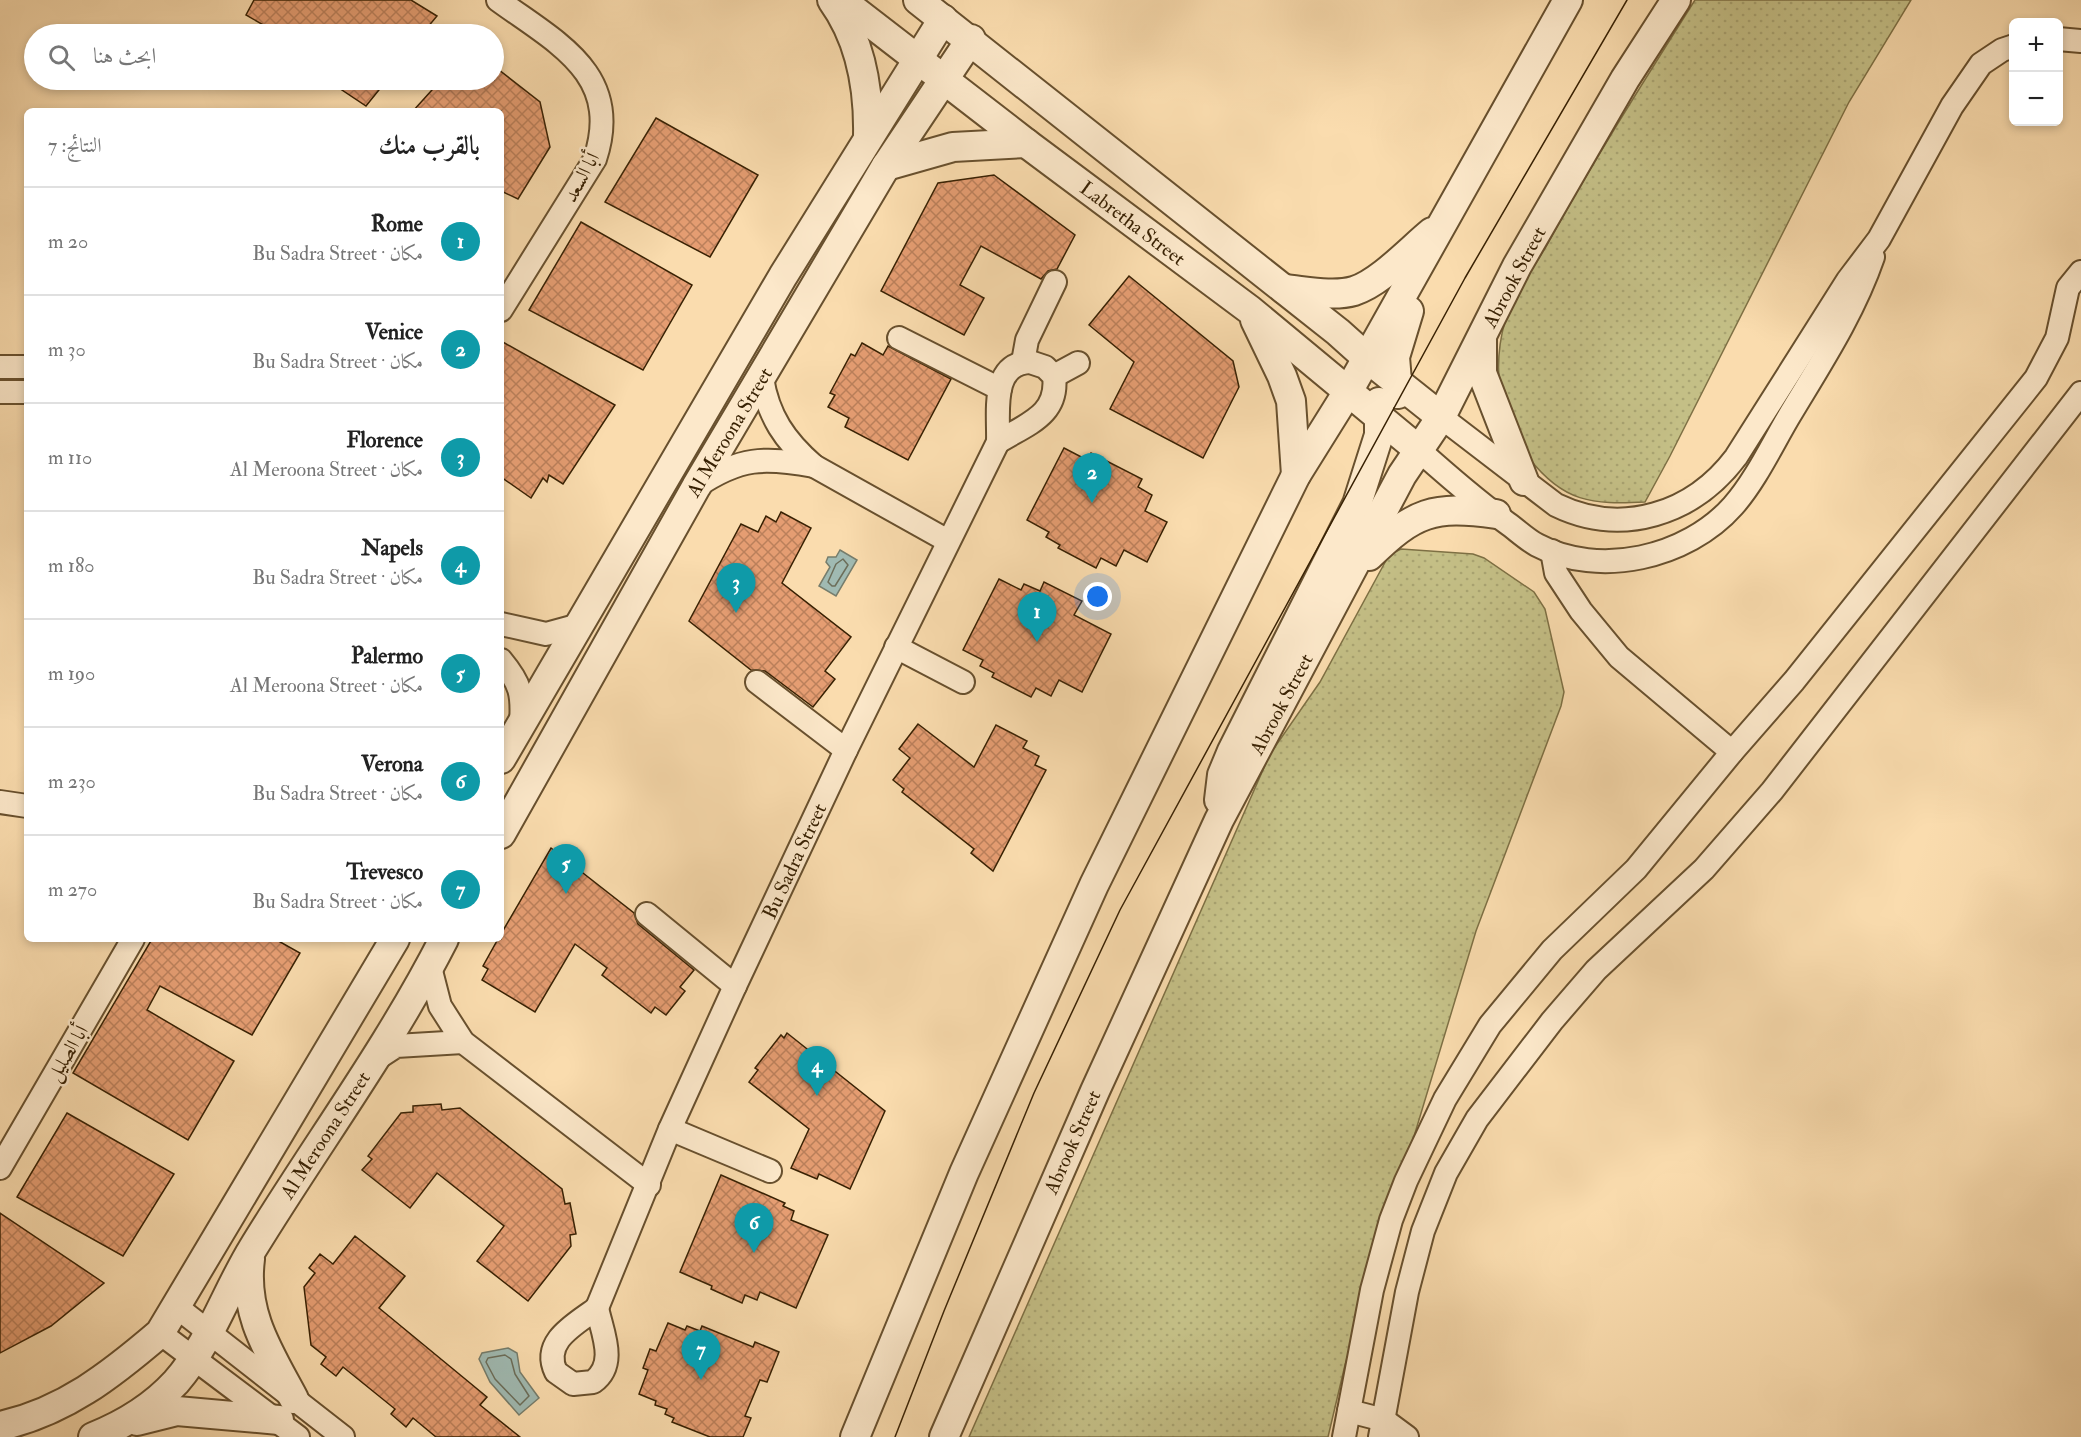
<!DOCTYPE html>
<html lang="ar">
<meta charset="utf-8">
<style>
:root{--surface:#fff;--page:#f2f2f2;--text:#222;--muted:#767676;--line:#e0e0e0;--accent:#0f766e}
body{margin:0;font-family:"IM FELL Double Pica",Amiri,serif;background:var(--page);color:var(--text);direction:rtl}
.controls{position:absolute;right:18px;top:18px;display:grid;overflow:hidden;border-radius:9px;box-shadow:0 3px 9px #0003}
.controls button{width:54px;height:54px;display:grid;place-items:center;padding:0;border:0;border-bottom:2px solid var(--line);background:var(--surface);color:var(--text);font:30px sans-serif}
.you{position:absolute;left:1098px;top:597px;width:21px;height:21px;margin:-15px;border:4px solid #fff;border-radius:50%;background:#1a73e8;box-shadow:0 0 0 9px #1a73e833}
.badge{display:grid;place-items:center;width:39px;height:39px;border-radius:50%;background:var(--accent);color:#fff;font-size:20px;font-weight:700}
.pin{position:absolute;translate:-50% -50px;filter:drop-shadow(0 2px 3px #0008)}
.pin::after{content:'';position:absolute;top:32px;width:21px;height:18px;background:inherit;clip-path:polygon(0 0,100% 0,50% 100%)}
.list{margin:0;padding:0;list-style:none}
h2{display:flex;justify-content:space-between;align-items:center;height:78px;margin:0;padding:0 24px;font-size:26px}
h2 small{font-size:20px;font-weight:400;color:var(--muted)}
.list li{display:grid;grid-template-columns:39px 1fr auto;gap:18px;align-items:center;box-sizing:border-box;height:108px;padding:0 24px;border-top:2px solid var(--line)}
.list b{display:block;font-size:22px;white-space:nowrap}
.list p{margin:0;font-size:20px;white-space:nowrap;color:var(--muted)}
.list em{font-size:20px;font-style:normal;color:var(--muted)}
.icon{flex:none;width:33px;height:33px;fill:none;stroke:currentColor;stroke-width:2;stroke-linecap:round;stroke-linejoin:round}
.map{position:relative;flex:none;width:2081px;height:1437px;overflow:hidden;direction:ltr}
.search{position:absolute;background:var(--surface);box-shadow:0 3px 9px #0003;left:24px;top:24px;width:480px;height:66px;display:flex;align-items:center;gap:15px;box-sizing:border-box;padding:0 21px;border-radius:33px;color:var(--muted);font-size:22px}
.panel{position:absolute;background:var(--surface);box-shadow:0 3px 9px #0003;left:24px;top:108px;width:480px;height:834px;border-radius:9px;direction:rtl}
.map>svg:first-child{display:block}
</style>
<div class="map">
<svg width="2081" height="1437" viewBox="0 0 2081 1437">
<defs>
<pattern id="park-dots" width="8" height="8" patternUnits="userSpaceOnUse" patternTransform="scale(1.5)"><rect width="8" height="8" fill="#c4bf86"/><path d="M2 2h.1M6 6h.1" fill="none" stroke="#a9a472" stroke-width="1.8" stroke-linecap="round"/></pattern>
<pattern id="building-cross-hatch" width="8" height="8" patternUnits="userSpaceOnUse" patternTransform="scale(1.5)"><rect width="8" height="8" fill="#e59d72"/><path d="M0 0l8 8M0 8l8-8" fill="none" stroke="#bb805b"/></pattern>
</defs>
<rect width="100%" height="100%" fill="#fadcae"/>
<filter id="stains"><feTurbulence type="fractalNoise" baseFrequency=".00333" numOctaves="4"/><feColorMatrix values="0 0 0 0 .2 0 0 0 0 .09 0 0 0 0 .02 0 0 0 .5 -.17"/></filter>
<radialGradient id="worn" r=".72"><stop offset=".6" stop-color="#630" stop-opacity="0"/><stop offset="1" stop-color="#630" stop-opacity=".3"/></radialGradient>
<g fill="url(#park-dots)" stroke="#7e7044" stroke-width="1.5">
<path d="M1695,0h216l-62,102 -179,354 -25,46c-53,3 -82,0 -116,-44 -31,-39 -37,-90 -24,-137 6,-22 30,-55 42,-76 46,-84 97,-164 148,-245z"/>
<polygon points="1401,549 1473,554 1484,558 1534,592 1545,609 1564,692 1561,706 1476,931 1345,1365 1328,1437 969,1437 1270,754 1320,682 1389,555"/>
</g>
<g fill="#a0bab2" stroke="#767d6c" stroke-width="1.5">
<polygon points="840,550 857,560 836,596 819,586 830,567 826,562 828,557 836,557"/>
<polygon points="508,1348 517,1353 520,1372 539,1398 519,1415 490,1382 479,1359 482,1353"/>
</g>
<g fill="none" stroke-linecap="round" stroke-linejoin="round">
<g stroke="#6c6e5a" stroke-width="1.5">
<polygon points="843,559 848,565 835,586 832,586 828,582 836,564"/>
<polygon points="505,1355 511,1359 515,1374 529,1396 520,1405 495,1379 486,1362 488,1358"/>
</g>
</g>
<g fill="url(#building-cross-hatch)" stroke="#382103" stroke-width="1.5">
<polygon points="254,0 411,0 437,16 422,34 279,34 246,15"/>
<polygon points="494,66 540,102 550,147 518,199 501,191 501,111 413,111 441,80 494,80"/>
<polygon points="327,80 387,80 366,106"/>
<polygon points="656,118 758,175 710,257 605,202"/>
<polygon points="994,175 1075,235 1057,269 1048,271 1041,279 981,246 960,285 984,298 964,335 881,291 938,183"/>
<polygon points="581,222 692,285 643,370 529,310"/>
<polygon points="1129,276 1233,361 1239,387 1203,458 1110,409 1134,362 1089,325"/>
<polygon points="501,341 615,405 563,484 549,475 547,482 543,478 531,498 501,477"/>
<polygon points="862,343 883,355 888,346 951,379 908,460 845,427 849,418 828,407 835,395 830,393 851,354 855,356"/>
<polygon points="1064,448 1087,460 1091,453 1142,479 1138,487 1152,495 1145,511 1167,522 1147,562 1124,550 1116,566 1101,558 1096,568 1058,548 1060,545 1046,537 1049,532 1027,520"/>
<polygon points="781,512 811,528 782,583 851,637 825,671 835,679 813,707 765,671 751,670 689,621 741,524 758,532 766,516 776,522"/>
<polygon points="999,579 1021,590 1024,584 1040,591 1044,582 1082,601 1074,615 1111,634 1082,692 1059,680 1051,696 1036,688 1031,697 992,677 994,673 980,666 983,660 963,650"/>
<polygon points="918,724 974,767 996,725 1027,741 1023,748 1039,756 1035,765 1046,770 993,871 971,853 974,849 902,792 904,789 893,780 910,758 899,749"/>
<polygon points="551,848 634,913 638,924 694,970 680,987 685,991 666,1015 655,1007 651,1013 602,975 607,968 575,944 535,1012 482,980 488,969 483,966 498,939 501,939 501,934"/>
<polygon points="152,939 275,939 300,953 252,1035 160,986 147,1010 234,1061 188,1140 73,1073"/>
<polygon points="787,1033 885,1111 850,1189 819,1174 817,1179 791,1168 809,1129 749,1082 758,1070 755,1068 781,1035 784,1038"/>
<polygon points="441,1104 442,1110 460,1108 562,1189 565,1204 570,1203 576,1234 570,1235 571,1246 528,1301 477,1261 504,1226 437,1173 410,1208 362,1170 372,1159 368,1156 401,1113 413,1112 413,1106"/>
<polygon points="67,1113 174,1174 123,1256 17,1197"/>
<polygon points="721,1175 785,1203 783,1206 794,1211 791,1220 828,1235 796,1308 760,1292 757,1300 745,1295 742,1303 711,1289 712,1286 680,1272"/>
<polygon points="0,1213 104,1283 51,1326 0,1353"/>
<polygon points="355,1236 405,1276 379,1308 487,1397 480,1405 520,1437 436,1437 413,1418 406,1427 391,1414 395,1409 343,1367 336,1376 321,1364 326,1357 311,1345 304,1287 315,1273 309,1268 320,1254 333,1264"/>
<polygon points="668,1323 685,1330 687,1326 700,1331 702,1326 753,1347 755,1342 779,1352 767,1382 760,1380 745,1416 751,1418 743,1437 710,1437 672,1422 674,1418 665,1414 667,1409 655,1405 656,1401 639,1394 648,1370 643,1368 650,1349 656,1351"/>
</g>
<g fill="none" stroke-linecap="round" stroke-linejoin="round">
<g stroke="#68502e" stroke-width="26">
<g id="minor">
<path d="M498,0c59,43 125,74 97,159l-94,151"/>
<polyline points="2058,39 2081,41"/>
<polyline points="899,338 1000,389"/>
<polyline points="1023,362 1027,340 1055,282"/>
<path d="M1030,362l15,5 9,9c5,39 -27,48 -56,66 1,-29 -8,-78 32,-80z"/>
<polyline points="0,367 27,367"/>
<polyline points="1054,376 1078,363"/>
<path d="M762,378c6,38 23,63 52,88l134,75"/>
<polyline points="0,392 27,392"/>
<path d="M1441,417l115,88c66,32 137,9 180,-48l112,-177 31,-41 73,-133 29,-42 21,-14 12,-4"/>
<path d="M1420,451c28,25 57,50 87,72 10,7 19,16 30,22 62,33 150,13 196,-39 22,-25 38,-59 55,-88 31,-52 65,-103 85,-161"/>
<path d="M697,486c43,-29 67,-29 117,-20"/>
<polyline points="1552,551 1556,573 1581,611 1619,657 1732,752"/>
<polyline points="501,624 546,634 579,625"/>
<polyline points="896,647 963,682"/>
<path d="M501,660c20,24 22,34 20,64"/>
<polyline points="757,682 846,750"/>
<polyline points="0,802 27,806"/>
<polyline points="647,914 735,986"/>
<polyline points="430,967 440,1006 463,1042 649,1185"/>
<polyline points="373,1061 396,1046 463,1042"/>
<polyline points="670,1129 770,1171"/>
<polyline points="0,1168 133,939"/>
<polyline points="178,1308 343,1437"/>
<polyline points="597,1308 670,1129 735,986 846,750 998,442"/>
<path d="M597,1308c5,24 21,56 -4,74l-20,2 -17,-12c-15,-31 20,-48 41,-64z"/>
<polyline points="160,1333 298,1437"/>
<polyline points="1349,1411 1384,1420 1407,1437"/>
<polyline points="1344,1437 1372,1290 1391,1220 1406,1181 1445,1099 1490,1025 1552,950 1636,869 1732,752 1794,681 2036,378 2057,338 2068,288 2081,272"/>
<polyline points="1380,1437 1407,1292 1423,1231 1446,1173 1477,1119 1552,1021 1596,970 1704,869 1772,791 2081,393"/>
</g>
</g>
<g stroke="#68502e" stroke-width="32">
<g id="tertiary">
<path d="M832,0c29,40 37,88 36,136"/>
<polyline points="841,0 1026,143 1250,310 1420,451"/>
<polyline points="918,0 1338,332 1367,358 1441,417"/>
<polyline points="886,166 953,147 1026,143"/>
<path d="M1284,289c22,2 49,8 70,2 26,-8 57,-42 78,-59"/>
<polyline points="1255,320 1282,376 1291,401 1296,475"/>
<polyline points="1482,340 1482,373 1524,481"/>
<polyline points="1398,394 1395,357 1409,311"/>
<path d="M1369,556c45,-44 64,-51 127,-42"/>
<polyline points="501,759 783,276 943,19"/>
<polyline points="1219,800 1222,775 1232,751 1357,504 1379,435 1379,402"/>
<polyline points="501,834 696,487 886,166 971,39"/>
<path d="M250,1259c-7,55 19,93 44,140"/>
<polyline points="137,1421 177,1411 279,1420"/>
<path d="M0,1426c64,-14 111,-51 160,-93l235,-394"/>
<path d="M93,1437c30,-12 61,-31 83,-55 34,-39 50,-90 77,-134 63,-103 136,-201 191,-309"/>
<polyline points="855,1437 964,1173 1094,885 1296,475 1349,390 1568,0"/>
<polyline points="944,1437 1095,1091 1219,820 1402,475 1441,417 1517,266 1625,79 1676,0"/>
</g>
</g>
<use href="#minor" stroke="#fce8ca" stroke-width="22"/>
<use href="#tertiary" stroke="#fce8ca" stroke-width="28"/>
<polyline stroke="#382103" stroke-width="1.5" points="895,1437 944,1311 1034,1093 1120,910 1465,278 1627,0"/>
</g>
<g text-anchor="middle" stroke-width="5" stroke-linejoin="round" paint-order="stroke">
<g font-size="20" fill="#382103" stroke="#fce8ca">
<text transform="translate(581 177) rotate(-61)" y="7">أبا السعد</text>
<text transform="translate(1133 223) rotate(37)" y="7">Labretha Street</text>
<text transform="translate(1514 277) rotate(-62)" y="7">Abrook Street</text>
<text transform="translate(729 432) rotate(-59)" y="7">Al Meroona Street</text>
<text transform="translate(1281 704) rotate(-62)" y="7">Abrook Street</text>
<text transform="translate(794 861) rotate(-65)" y="7">Bu Sadra Street</text>
<text transform="translate(67 1053) rotate(-59)" y="7">أبا الصليل</text>
<text transform="translate(325 1135) rotate(-57)" y="7">Al Meroona Street</text>
<text transform="translate(1072 1142) rotate(-66)" y="7">Abrook Street</text>
</g>
</g>
<rect width="100%" height="100%" filter="url(#stains)"/>
<rect width="100%" height="100%" fill="url(#worn)"/>
</svg>
<div class="controls">
<button>+</button>
<button>−</button>
</div>
<div class="you"></div>
<div class="pin badge" style="left:1037px;top:642px;background:#0f9aa8">1</div>
<div class="pin badge" style="left:1092px;top:503px;background:#0f9aa8">2</div>
<div class="pin badge" style="left:736px;top:613px;background:#0f9aa8">3</div>
<div class="pin badge" style="left:817px;top:1096px;background:#0f9aa8">4</div>
<div class="pin badge" style="left:566px;top:894px;background:#0f9aa8">5</div>
<div class="pin badge" style="left:754px;top:1253px;background:#0f9aa8">6</div>
<div class="pin badge" style="left:701px;top:1380px;background:#0f9aa8">7</div>
<div class="search"><svg class="icon" aria-label="search" viewBox="0 0 24 24"><circle cx="10" cy="10" r="6"/><path d="M15 15l6 6"/></svg>ابحث هنا</div>
<section class="panel">
<h2>بالقرب منك<small>النتائج: 7</small></h2>
<ul class="list">
<li><span class="badge" style="background:#0f9aa8">1</span><div><b>Rome</b><p>مكان · Bu Sadra Street</p></div><em>20 m</em></li>
<li><span class="badge" style="background:#0f9aa8">2</span><div><b>Venice</b><p>مكان · Bu Sadra Street</p></div><em>30 m</em></li>
<li><span class="badge" style="background:#0f9aa8">3</span><div><b>Florence</b><p>مكان · Al Meroona Street</p></div><em>110 m</em></li>
<li><span class="badge" style="background:#0f9aa8">4</span><div><b>Napels</b><p>مكان · Bu Sadra Street</p></div><em>180 m</em></li>
<li><span class="badge" style="background:#0f9aa8">5</span><div><b>Palermo</b><p>مكان · Al Meroona Street</p></div><em>190 m</em></li>
<li><span class="badge" style="background:#0f9aa8">6</span><div><b>Verona</b><p>مكان · Bu Sadra Street</p></div><em>230 m</em></li>
<li><span class="badge" style="background:#0f9aa8">7</span><div><b>Trevesco</b><p>مكان · Bu Sadra Street</p></div><em>270 m</em></li>
</ul>
</section>
</div>
